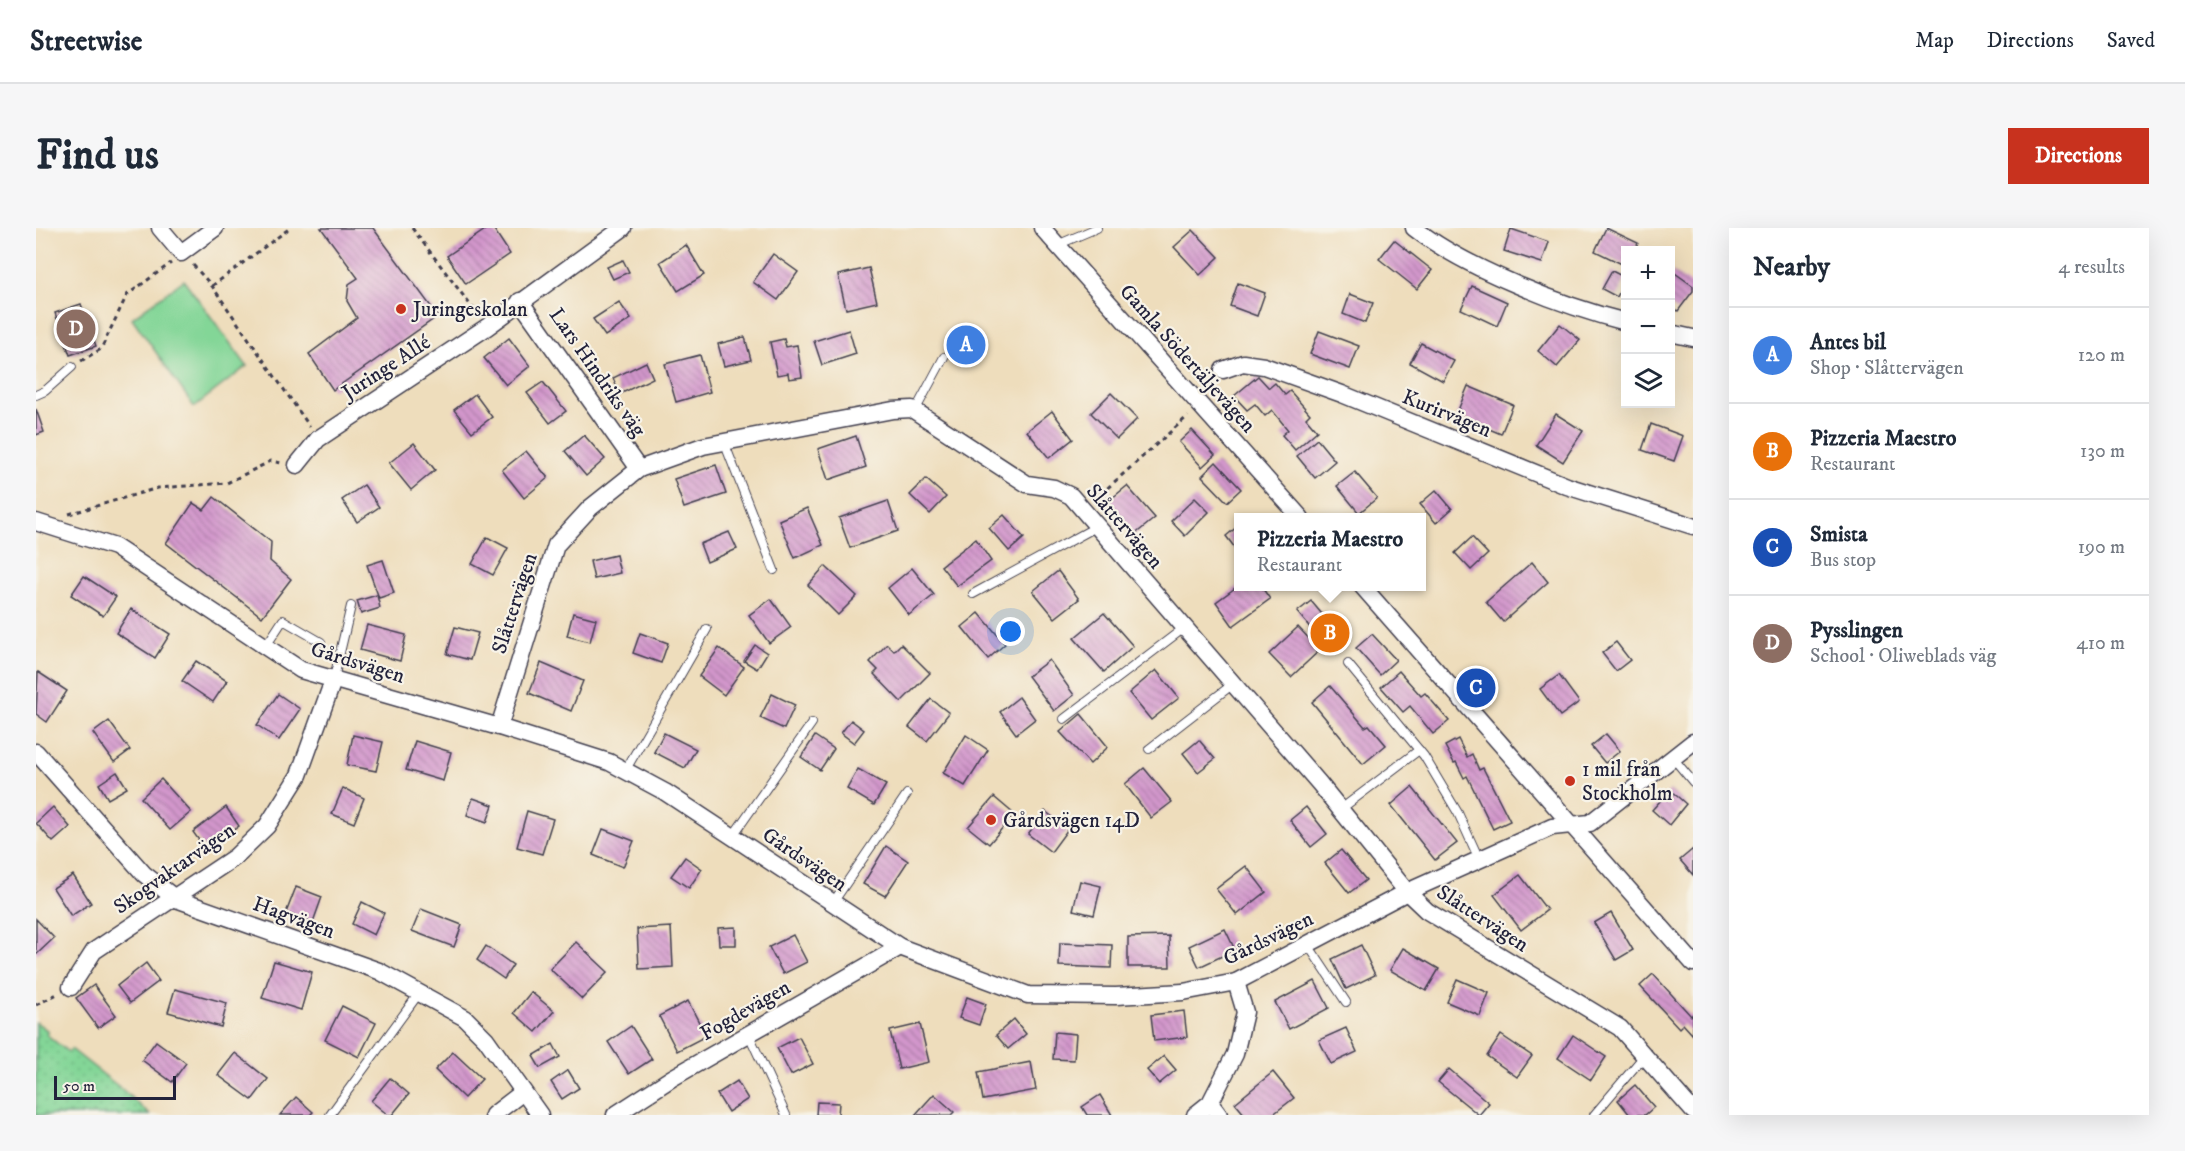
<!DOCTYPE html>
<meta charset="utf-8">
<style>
:root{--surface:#fff;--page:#f6f6f7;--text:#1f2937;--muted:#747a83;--line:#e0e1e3;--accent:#c8321e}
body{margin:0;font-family:"IM FELL DW Pica",serif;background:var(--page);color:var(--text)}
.controls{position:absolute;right:18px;top:18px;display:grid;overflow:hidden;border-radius:0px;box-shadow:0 6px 24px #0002}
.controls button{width:54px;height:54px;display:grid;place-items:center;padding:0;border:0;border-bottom:2px solid var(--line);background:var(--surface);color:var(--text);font:30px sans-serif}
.scale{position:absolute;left:18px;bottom:15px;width:122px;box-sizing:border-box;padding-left:6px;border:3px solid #22223b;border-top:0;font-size:16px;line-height:21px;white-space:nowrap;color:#22223b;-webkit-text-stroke:4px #f7f3e8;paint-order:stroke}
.you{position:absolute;left:975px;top:404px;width:21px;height:21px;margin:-15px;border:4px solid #fff;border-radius:50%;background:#1a73e8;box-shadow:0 0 0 9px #1a73e833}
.badge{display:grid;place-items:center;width:39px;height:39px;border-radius:50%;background:var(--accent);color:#fff;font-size:20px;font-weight:700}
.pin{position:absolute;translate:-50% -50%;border:3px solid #fff;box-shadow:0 2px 6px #0006}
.popup{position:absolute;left:1198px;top:285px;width:192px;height:78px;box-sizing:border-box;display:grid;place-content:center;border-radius:0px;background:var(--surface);filter:drop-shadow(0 2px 4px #0005);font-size:20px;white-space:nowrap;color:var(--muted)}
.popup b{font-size:22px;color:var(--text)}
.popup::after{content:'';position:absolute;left:50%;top:100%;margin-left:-12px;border:12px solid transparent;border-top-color:var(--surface)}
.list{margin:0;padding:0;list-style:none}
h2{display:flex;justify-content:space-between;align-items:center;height:78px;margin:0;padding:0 24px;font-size:26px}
h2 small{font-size:20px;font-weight:400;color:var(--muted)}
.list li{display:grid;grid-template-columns:39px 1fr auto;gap:18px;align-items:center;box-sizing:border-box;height:96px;padding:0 24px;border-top:2px solid var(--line)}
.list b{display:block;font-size:22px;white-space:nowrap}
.list p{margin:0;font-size:20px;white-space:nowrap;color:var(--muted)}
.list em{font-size:20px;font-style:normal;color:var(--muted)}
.icon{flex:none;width:33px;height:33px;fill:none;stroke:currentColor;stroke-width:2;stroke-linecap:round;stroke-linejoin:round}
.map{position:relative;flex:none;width:1657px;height:887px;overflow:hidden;border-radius:0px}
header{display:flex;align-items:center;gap:36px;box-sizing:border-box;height:84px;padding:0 30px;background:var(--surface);border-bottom:2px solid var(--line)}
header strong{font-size:28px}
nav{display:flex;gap:33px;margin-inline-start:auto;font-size:21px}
.intro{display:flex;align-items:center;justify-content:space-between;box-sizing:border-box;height:144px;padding:0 36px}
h1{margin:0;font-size:42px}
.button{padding:15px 27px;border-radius:0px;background:var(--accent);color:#fff;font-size:21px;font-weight:700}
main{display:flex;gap:36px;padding:0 36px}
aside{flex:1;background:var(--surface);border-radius:0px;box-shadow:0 6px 24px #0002}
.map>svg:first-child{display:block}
</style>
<header>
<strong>Streetwise</strong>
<nav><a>Map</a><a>Directions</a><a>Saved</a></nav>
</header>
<div class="intro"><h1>Find us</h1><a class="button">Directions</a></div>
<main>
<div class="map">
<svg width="1657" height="887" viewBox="0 0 1657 887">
<defs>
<pattern id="park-dots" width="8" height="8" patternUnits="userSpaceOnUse" patternTransform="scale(1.5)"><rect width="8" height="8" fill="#83d697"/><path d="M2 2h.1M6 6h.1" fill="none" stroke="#71b783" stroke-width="1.8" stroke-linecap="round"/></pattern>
<pattern id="building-back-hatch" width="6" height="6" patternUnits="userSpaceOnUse" patternTransform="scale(1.5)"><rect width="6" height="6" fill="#d397cc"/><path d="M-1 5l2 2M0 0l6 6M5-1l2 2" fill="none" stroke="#ab7ba7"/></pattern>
</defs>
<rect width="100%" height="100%" fill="#f7f3e8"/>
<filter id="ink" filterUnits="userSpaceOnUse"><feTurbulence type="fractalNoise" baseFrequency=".0167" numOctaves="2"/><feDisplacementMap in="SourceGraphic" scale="12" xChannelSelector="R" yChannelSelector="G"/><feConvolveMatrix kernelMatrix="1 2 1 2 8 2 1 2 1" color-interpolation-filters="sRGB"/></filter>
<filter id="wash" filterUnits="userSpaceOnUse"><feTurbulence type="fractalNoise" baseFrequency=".008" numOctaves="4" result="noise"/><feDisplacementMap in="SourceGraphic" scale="24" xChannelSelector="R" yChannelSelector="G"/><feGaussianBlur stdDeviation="1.35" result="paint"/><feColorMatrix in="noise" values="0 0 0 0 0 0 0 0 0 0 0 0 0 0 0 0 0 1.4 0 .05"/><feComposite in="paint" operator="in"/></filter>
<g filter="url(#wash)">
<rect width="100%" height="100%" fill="#eeddbc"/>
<polygon fill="#83d697" stroke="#527c69" stroke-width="1.5" points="148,52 211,138 158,179 96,90"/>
<polygon fill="url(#park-dots)" stroke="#527c69" stroke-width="1.5" points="0,794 12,803 10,806 32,824 35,821 87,862 114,887 0,887"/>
<g id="blocks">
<g fill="url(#building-back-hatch)">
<polygon points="285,0 337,0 402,88 297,162 273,126 321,90 311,73 313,56 322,50"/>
<polygon points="452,0 457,0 474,26 430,56 411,28"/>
<polygon points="1570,0 1602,15 1599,22 1590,22 1590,38 1559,23"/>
<polygon points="1475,1 1513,14 1506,35 1468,23"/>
<polygon points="1157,2 1183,29 1164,47 1138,19"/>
<polygon points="1358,12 1396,42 1381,61 1343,31"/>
<polygon points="650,17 668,47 642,63 624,34"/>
<polygon points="737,26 762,44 742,72 717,54"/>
<polygon points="587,32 593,44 577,51 571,39"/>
<polygon points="833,40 841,74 810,81 802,47"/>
<polygon points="1576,43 1590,50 1581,69 1566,61"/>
<polygon points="1636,43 1657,58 1657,63 1642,83 1634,77"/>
<polygon points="1202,55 1229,65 1221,88 1194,78"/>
<polygon points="1436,58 1471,74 1461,98 1425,81"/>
<polygon points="1314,66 1337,75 1329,95 1307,86"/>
<polygon points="583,74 595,91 569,108 557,91"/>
<polygon points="45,76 60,118 34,127 19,85"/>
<polygon points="1524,96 1544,112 1521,139 1502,123"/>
<polygon points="813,102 820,126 786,137 778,113"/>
<polygon points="1283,103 1323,118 1314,141 1274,126"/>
<polygon points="709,109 715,132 688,138 682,116"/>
<polygon points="473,110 494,138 470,157 448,130"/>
<polygon points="748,111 750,119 761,117 766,149 753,151 752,145 741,147 734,114"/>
<polygon points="1385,115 1418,133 1407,153 1374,135"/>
<polygon points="664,127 674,164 640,174 629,136"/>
<polygon points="610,134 617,150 584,166 577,150"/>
<polygon points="1222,148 1233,160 1239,155 1249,167 1254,163 1274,186 1270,190 1281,203 1259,222 1246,207 1252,202 1236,182 1229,188 1219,176 1211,182 1198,168"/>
<polygon points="507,154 530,183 514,195 491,165"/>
<polygon points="1432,158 1477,177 1465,206 1420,187"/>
<polygon points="1075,165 1101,191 1081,211 1055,185"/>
<polygon points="439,166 456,189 436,204 418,182"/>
<polygon points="0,181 8,204 0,207"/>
<polygon points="1016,183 1037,211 1013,230 991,203"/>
<polygon points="1520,186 1547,203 1527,234 1500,217"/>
<polygon points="1615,196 1647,208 1638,233 1606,222"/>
<polygon points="1156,202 1179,227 1166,239 1143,214"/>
<polygon points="548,207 569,231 550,248 529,223"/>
<polygon points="820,208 830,239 792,252 782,221"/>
<polygon points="1281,211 1299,233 1279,250 1261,228"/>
<polygon points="378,215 399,242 375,262 353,235"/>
<polygon points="490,223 512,250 488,270 466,242"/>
<polygon points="1180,234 1205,261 1191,274 1166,248"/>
<polygon points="680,237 690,266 648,280 638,251"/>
<polygon points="1319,244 1341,270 1323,285 1301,258"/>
<polygon points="890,251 910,269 894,286 874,267"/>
<polygon points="328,257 343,279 321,294 306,272"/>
<polygon points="1091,258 1119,290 1098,307 1070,275"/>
<polygon points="1400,262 1416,281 1400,295 1384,276"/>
<polygon points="178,269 235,314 234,333 255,351 226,389 130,315 157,275 168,282"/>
<polygon points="1159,270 1173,284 1149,308 1135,293"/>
<polygon points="852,273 862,303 814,320 803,290"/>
<polygon points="771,280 787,317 759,330 743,292"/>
<polygon points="968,287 988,310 973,323 953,300"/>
<polygon points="1202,298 1202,324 1190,308"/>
<polygon points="693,304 701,321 671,334 664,316"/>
<polygon points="451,309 472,320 457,347 436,336"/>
<polygon points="1436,309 1452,326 1435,342 1419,325"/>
<polygon points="940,311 955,333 921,358 905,338"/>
<polygon points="580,327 584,345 558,351 554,333"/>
<polygon points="347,332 358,365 343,370 331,337"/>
<polygon points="1496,334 1512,354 1467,394 1450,374"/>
<polygon points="789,338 821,368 802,387 772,357"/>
<polygon points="876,340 898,367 873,387 852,360"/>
<polygon points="1022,343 1043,371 1019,390 997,363"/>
<polygon points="48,348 80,369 67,388 35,367"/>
<polygon points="1202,358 1225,358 1234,371 1197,398 1180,374"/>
<polygon points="341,367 344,380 325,386 321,373"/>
<polygon points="735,371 755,399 733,415 713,387"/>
<polygon points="1275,373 1301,404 1288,416 1261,384"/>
<polygon points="95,381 134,406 119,430 80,405"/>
<polygon points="537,385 560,391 554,414 531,408"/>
<polygon points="943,385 969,416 952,431 926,399"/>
<polygon points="1068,385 1097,418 1068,444 1038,410"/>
<polygon points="331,397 370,407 364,433 324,422"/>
<polygon points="419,399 442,405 434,432 411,426"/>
<polygon points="1262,399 1284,422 1255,449 1233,426"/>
<polygon points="604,405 632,415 625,435 597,425"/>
<polygon points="1336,406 1360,432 1344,447 1320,420"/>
<polygon points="1580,414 1594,432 1580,443 1566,425"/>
<polygon points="851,416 858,423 865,416 894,445 865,474 838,446 842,442 834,434"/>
<polygon points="719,417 731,425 721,441 708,433"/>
<polygon points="683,420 708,439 688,467 663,448"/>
<polygon points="1013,432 1038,467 1018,483 992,448"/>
<polygon points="160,433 191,453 177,474 146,453"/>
<polygon points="505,435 547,453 535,483 493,465"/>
<polygon points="1120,442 1143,470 1115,492 1093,465"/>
<polygon points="1363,443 1385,468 1389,465 1413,493 1397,506 1374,478 1367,484 1345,459"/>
<polygon points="2,444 31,463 11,494 0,486"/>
<polygon points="1523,447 1543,474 1524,488 1504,461"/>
<polygon points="1294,458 1329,499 1333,497 1350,517 1327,536 1276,474"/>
<polygon points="242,466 264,481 243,512 221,497"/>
<polygon points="736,466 759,477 748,501 724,490"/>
<polygon points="983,469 999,491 980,506 964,484"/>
<polygon points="895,471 913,485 891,513 873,499"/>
<polygon points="1045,486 1072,519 1054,536 1024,504"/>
<polygon points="815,492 828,502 818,515 805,505"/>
<polygon points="73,493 94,522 78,534 57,505"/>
<polygon points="628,505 660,521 649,540 618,524"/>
<polygon points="1570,506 1584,523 1569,535 1555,518"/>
<polygon points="317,507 347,514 340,543 311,537"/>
<polygon points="930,507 952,522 929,558 907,545"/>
<polygon points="779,508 798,521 784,542 765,529"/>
<polygon points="1422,511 1431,529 1436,526 1443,542 1447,540 1474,593 1457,601 1431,548 1428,550 1420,534 1418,535 1409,518"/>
<polygon points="1163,512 1179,531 1162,544 1147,525"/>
<polygon points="379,513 415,524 407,553 370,542"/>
<polygon points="1108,540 1136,574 1115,590 1089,556"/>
<polygon points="822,541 850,557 838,577 811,561"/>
<polygon points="81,544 91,560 72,571 63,556"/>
<polygon points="125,551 155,584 134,602 105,570"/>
<polygon points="1376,559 1421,615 1399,632 1355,577"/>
<polygon points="307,560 328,570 318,595 296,586"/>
<polygon points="1634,562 1650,576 1633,597 1616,582"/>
<polygon points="958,569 978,586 953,616 932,599"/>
<polygon points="437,570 457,577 451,594 431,587"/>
<polygon points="17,579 34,599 17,614 0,595"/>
<polygon points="190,579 203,598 170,622 157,604"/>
<polygon points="1270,579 1291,606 1275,619 1254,592"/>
<polygon points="491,583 517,591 506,626 481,619"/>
<polygon points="1009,583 1032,601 1015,624 992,606"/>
<polygon points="567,601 598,613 587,639 557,627"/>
<polygon points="850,618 872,633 849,668 827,656"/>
<polygon points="1657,621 1657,647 1644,632"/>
<polygon points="1305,622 1330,652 1313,665 1289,635"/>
<polygon points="649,629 666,641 653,660 635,648"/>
<polygon points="1210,638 1230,664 1201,687 1180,661"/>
<polygon points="37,647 55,675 35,688 17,660"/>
<polygon points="1484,647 1511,682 1485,702 1458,667"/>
<polygon points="1044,653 1065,658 1058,687 1037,682"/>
<polygon points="260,659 286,669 277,694 250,685"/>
<polygon points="326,674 348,685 338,707 316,696"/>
<polygon points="385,681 426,697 418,719 376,703"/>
<polygon points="1575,685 1597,722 1580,732 1558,695"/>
<polygon points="0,691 18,710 1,726 0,725"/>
<polygon points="635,699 637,739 603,741 601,701"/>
<polygon points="700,699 700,717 683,717 682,700"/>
<polygon points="1189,701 1199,722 1163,739 1153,718"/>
<polygon points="757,707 771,734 747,746 733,719"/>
<polygon points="1133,708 1134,739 1092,739 1092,709"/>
<polygon points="540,714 572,744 546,771 514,741"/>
<polygon points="1024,715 1076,717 1075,740 1023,738"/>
<polygon points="1325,717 1339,747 1310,761 1296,731"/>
<polygon points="450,718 477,737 468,751 441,732"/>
<polygon points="1367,720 1403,741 1390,763 1354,742"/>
<polygon points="238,733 276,744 265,782 226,770"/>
<polygon points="110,735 123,753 94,775 81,758"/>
<polygon points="1617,746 1655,788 1657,786 1657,807 1647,796 1643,800 1604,758"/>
<polygon points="1421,751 1453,765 1444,788 1411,774"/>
<polygon points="1279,753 1293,780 1253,801 1239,774"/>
<polygon points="58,757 80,787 62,800 40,770"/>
<polygon points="139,761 191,775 185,799 132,784"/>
<polygon points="495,764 518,783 500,804 478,785"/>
<polygon points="931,769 950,776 943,797 923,790"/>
<polygon points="652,773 670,808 641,823 623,788"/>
<polygon points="306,778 340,795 323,829 289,812"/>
<polygon points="1148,783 1151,809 1118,813 1115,787"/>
<polygon points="978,791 990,806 972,821 960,807"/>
<polygon points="884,796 893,834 863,841 854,803"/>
<polygon points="595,798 616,831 593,846 572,814"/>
<polygon points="1310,800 1321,824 1295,836 1283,812"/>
<polygon points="1019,804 1040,806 1038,832 1017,831"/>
<polygon points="1465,807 1496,828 1481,849 1451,828"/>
<polygon points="1537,807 1570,829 1555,852 1522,830"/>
<polygon points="763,809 777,836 755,847 741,820"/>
<polygon points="120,813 150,835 136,854 106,832"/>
<polygon points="517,816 524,829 504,840 497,828"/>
<polygon points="417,824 446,851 428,870 399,842"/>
<polygon points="199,825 232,851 216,872 182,847"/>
<polygon points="1128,828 1140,842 1123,856 1111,842"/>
<polygon points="995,834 1000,862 947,872 942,844"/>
<polygon points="1413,841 1453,875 1443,887 1402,854"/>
<polygon points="532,842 543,860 526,871 515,854"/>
<polygon points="1237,844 1258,870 1236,887 1209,887 1199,875"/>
<polygon points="354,850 373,866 356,887 352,887 335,873"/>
<polygon points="701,853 712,871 692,884 681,866"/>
<polygon points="1599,857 1618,879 1609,887 1594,887 1582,872"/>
<polygon points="898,866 918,884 915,887 879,887"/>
<polygon points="1064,867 1076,887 1051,887 1046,879"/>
<polygon points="260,869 277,884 274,887 244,887"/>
<polygon points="781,874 803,875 802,887 780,887"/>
</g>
</g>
</g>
<g filter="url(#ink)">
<use href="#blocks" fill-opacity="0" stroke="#413e4e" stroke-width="1.5"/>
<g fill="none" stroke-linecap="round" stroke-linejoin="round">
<g stroke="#413e4e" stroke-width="10">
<g id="service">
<polyline points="1021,17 1061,0"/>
<polyline points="0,167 9,163 36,139"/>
<polyline points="879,183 908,129"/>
<polyline points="688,214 738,342"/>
<polyline points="937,366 1060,299"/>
<polyline points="230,418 247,392 285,414"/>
<polyline points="1312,436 1388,528 1422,585 1443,631"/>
<polyline points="298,450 315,378"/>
<polyline points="1028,491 1148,400"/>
<polyline points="1113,521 1197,456"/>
<polyline points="1637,530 1657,554"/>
<polyline points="589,543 671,401"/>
<polyline points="1305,581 1383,522"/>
<polyline points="696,609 776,495"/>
<polyline points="796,676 871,566"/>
<polyline points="1272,717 1310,774"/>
<polyline points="713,807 750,887"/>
<polyline points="294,887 384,764"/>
<polyline points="1558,887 1608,828"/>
</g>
</g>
<g stroke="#413e4e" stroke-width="19">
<g id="minor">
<polyline points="124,0 145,25 179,0"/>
<polyline points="1006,0 1265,290"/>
<path d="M1378,0c51,40 148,78 212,94"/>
<polyline points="484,73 603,241"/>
<polyline points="1634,105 1657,110"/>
<polyline points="1187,142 1207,135 1228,138 1306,166 1531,258 1657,298"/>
<polyline points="261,237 282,211 451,99 587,0"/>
<polyline points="0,294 79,319 265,442 463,499 573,534 629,564 864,719 992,767 1080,768 1147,764 1200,754 1371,664 1516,599 1554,595 1657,514"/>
<polyline points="1326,358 1657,735"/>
<polyline points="463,499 520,317 554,280 603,241 667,218 857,182 876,181 991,256 1018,260 1035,268 1283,555 1371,664 1391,683 1584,800 1657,883"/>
<polyline points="0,524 108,646 140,671 343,743 429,790 450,811 504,887"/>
<polyline points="35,759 58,723 199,629 231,598 263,547 298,450"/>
<polyline points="1174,875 1183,887"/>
<polyline points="457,887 487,864"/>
<polyline points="579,887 636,850 864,719"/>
<polyline points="1159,887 1174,875 1199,826 1209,784 1200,754"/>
</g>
</g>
<g stroke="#413e4e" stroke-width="3" stroke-dasharray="4.5 4.5" stroke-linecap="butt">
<polyline points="376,0 442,87"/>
<polyline points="157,37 176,58 274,199"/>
<polyline points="176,58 254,0"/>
<polyline points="45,133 65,121 91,67 135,35"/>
<polyline points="1058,272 1152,188"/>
<polyline points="33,286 122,260 191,255 235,233 245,235"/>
<polyline points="0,777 23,765"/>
</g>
<use href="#service" stroke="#fff" stroke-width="8"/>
<use href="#minor" stroke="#fff" stroke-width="16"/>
</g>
</g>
<g fill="#c8321e" stroke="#f7f3e8" stroke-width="2">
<circle cx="365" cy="81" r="6"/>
<circle cx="1534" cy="553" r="6"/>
<circle cx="955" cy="592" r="6"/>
</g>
<g text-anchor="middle" stroke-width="4.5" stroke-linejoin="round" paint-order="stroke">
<g font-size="21" fill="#22223b" stroke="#f7f3e8" text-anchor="start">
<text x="377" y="88">Juringeskolan</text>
<text x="1546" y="548">1 mil från<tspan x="1546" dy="24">Stockholm</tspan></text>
<text x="967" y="599">Gårdsvägen 14D</text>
</g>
<g font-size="21" fill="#22223b" stroke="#f7f3e8">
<text transform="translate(1152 130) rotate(48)" y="7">Gamla Södertäljevägen</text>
<text transform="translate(350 139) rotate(-33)" y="7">Juringe Allé</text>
<text transform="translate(562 144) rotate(55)" y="7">Lars Hindriks väg</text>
<text transform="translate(1411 185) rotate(22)" y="7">Kurirvägen</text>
<text transform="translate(1089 298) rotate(49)" y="7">Slåttervägen</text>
<text transform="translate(478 375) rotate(-72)" y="7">Slåttervägen</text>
<text transform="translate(322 434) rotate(17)" y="7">Gårdsvägen</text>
<text transform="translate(769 631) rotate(34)" y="7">Gårdsvägen</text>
<text transform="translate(138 640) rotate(-35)" y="7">Skogvaktarvägen</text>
<text transform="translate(258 689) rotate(20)" y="7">Hagvägen</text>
<text transform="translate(1447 690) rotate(33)" y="7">Slåttervägen</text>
<text transform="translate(1232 710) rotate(-26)" y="7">Gårdsvägen</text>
<text transform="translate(709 782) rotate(-30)" y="7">Fogdevägen</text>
</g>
</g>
</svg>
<div class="controls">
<button>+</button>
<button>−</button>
<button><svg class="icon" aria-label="layers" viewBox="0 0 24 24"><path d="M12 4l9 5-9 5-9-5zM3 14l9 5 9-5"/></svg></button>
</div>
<div class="scale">50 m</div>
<div class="you"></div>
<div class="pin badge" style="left:930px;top:117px;background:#3f7fe0">A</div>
<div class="pin badge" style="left:1294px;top:405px;background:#e8710a">B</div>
<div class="popup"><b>Pizzeria Maestro</b>Restaurant</div>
<div class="pin badge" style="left:1440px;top:460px;background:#1a4fb4">C</div>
<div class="pin badge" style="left:40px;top:101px;background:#8d6e63">D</div>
</div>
<aside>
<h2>Nearby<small>4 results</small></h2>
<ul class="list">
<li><span class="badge" style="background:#3f7fe0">A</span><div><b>Antes bil</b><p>Shop · Slåttervägen</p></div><em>120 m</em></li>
<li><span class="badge" style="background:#e8710a">B</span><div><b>Pizzeria Maestro</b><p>Restaurant</p></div><em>130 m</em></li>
<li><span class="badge" style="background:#1a4fb4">C</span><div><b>Smista</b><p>Bus stop</p></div><em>190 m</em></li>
<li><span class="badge" style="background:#8d6e63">D</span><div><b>Pysslingen</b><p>School · Oliweblads väg</p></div><em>410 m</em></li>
</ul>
</aside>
</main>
